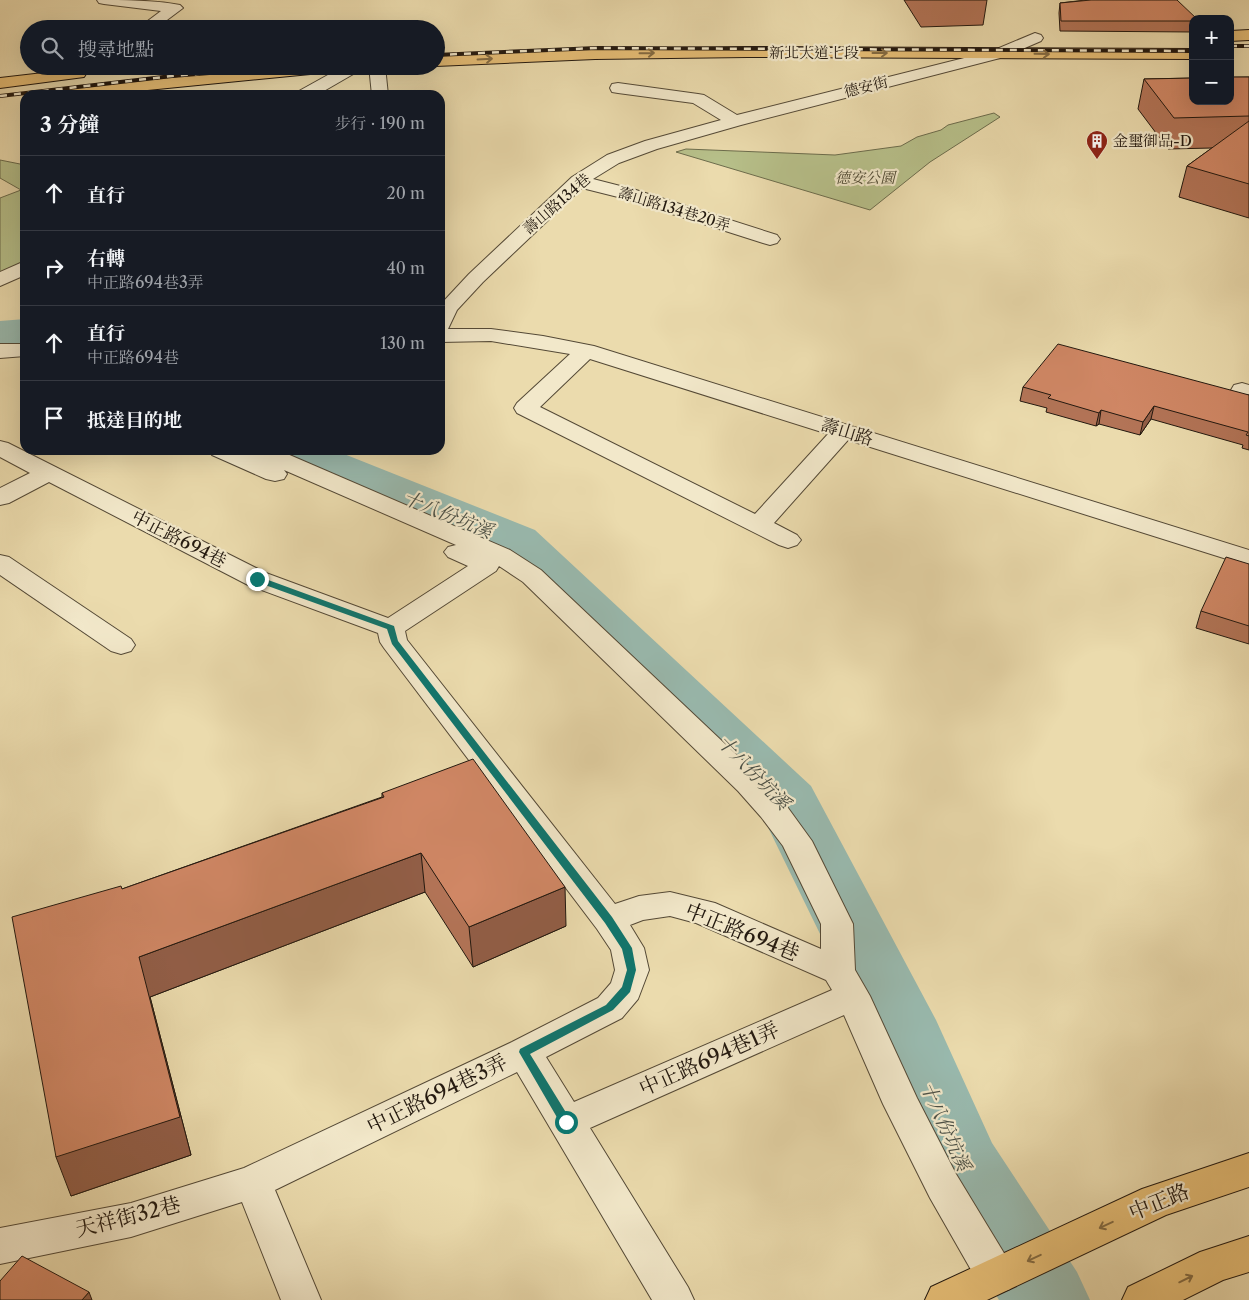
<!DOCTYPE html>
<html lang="zh-TW">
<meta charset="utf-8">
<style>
:root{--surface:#171b24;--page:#20242c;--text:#f1f3f6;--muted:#9ea1a6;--line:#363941}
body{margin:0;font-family:"Libre Caslon Text","Noto Serif TC",serif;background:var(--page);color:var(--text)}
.controls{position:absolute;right:15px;top:15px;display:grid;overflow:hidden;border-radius:10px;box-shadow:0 5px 20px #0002}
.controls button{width:45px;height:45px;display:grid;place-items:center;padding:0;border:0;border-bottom:1px solid var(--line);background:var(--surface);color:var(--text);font:25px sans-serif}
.stop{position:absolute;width:15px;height:15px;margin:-11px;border:4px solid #0f766e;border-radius:50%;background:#fff}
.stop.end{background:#0f766e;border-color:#fff;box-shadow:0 1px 5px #0008}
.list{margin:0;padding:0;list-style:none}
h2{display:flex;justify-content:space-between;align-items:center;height:65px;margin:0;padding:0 20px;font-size:21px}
h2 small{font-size:16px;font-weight:400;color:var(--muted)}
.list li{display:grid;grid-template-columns:32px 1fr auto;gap:15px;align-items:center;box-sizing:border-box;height:75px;padding:0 20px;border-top:1px solid var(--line)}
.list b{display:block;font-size:19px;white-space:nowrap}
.list p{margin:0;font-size:16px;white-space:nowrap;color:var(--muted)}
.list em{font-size:16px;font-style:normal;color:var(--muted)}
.icon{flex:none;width:28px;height:28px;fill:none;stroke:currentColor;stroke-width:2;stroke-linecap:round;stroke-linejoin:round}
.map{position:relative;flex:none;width:1249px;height:1300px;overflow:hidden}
.search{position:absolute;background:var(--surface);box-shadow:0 5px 20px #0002;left:20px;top:20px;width:425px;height:55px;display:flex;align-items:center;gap:12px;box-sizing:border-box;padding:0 18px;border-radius:28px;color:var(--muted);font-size:19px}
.panel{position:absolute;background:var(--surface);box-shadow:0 5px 20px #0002;left:20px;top:90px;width:425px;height:365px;border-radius:15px}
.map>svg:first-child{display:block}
</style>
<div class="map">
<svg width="1249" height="1300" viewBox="0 0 1249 1300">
<rect width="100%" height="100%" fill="#ebdbad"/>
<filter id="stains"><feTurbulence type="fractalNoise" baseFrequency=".004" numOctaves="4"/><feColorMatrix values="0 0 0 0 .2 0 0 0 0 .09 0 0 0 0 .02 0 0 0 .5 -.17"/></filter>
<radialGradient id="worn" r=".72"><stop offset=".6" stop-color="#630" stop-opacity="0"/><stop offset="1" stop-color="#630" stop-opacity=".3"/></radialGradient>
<g fill="#b7c08a" stroke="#6c6c4c">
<polygon points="994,113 1000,117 930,162 870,210 676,152 686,149 835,155 901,146 917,137 941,130 948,125"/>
<polygon points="0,160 25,165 25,261 0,274 0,198 21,190 0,178"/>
</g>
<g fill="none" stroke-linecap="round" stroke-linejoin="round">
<g fill="#99baaf" fill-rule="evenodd">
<polygon points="25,319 25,347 0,349 0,321"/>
<polygon points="264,450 334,450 535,530 811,786 936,1020 992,1143 1077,1272 1090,1300 999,1300 934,1191 862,1020 762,815 497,554 271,461"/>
</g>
<g stroke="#544936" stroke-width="2">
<g id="minor">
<path d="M97,0c27,0 56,0 83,5l3,3 -28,21h-18l24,-18 -57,-7 -5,-1z"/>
<path d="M1035,33l6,2 2,3 -2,3 -37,16 -263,68 -84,24 -38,14 -26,16 43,11 141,45 3,4 -3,4 -7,2 -7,-2 -141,-45 -40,-10 -99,94 -26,28 -9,19h43l52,7 51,10 655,204v16l-401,-126 -74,83 23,12 4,5 -4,5 -9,3 -9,-3 -262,-132 -3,-5 3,-5 53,-49 -79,-13 -51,1 1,-38 28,-30 103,-97 35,-22 38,-14 76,-21 -28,-17 -75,-10 -6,-1 -2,-4 2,-4 6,-1 80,11 6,1 33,20 255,-64zM590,359l238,75 -73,80 -215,-107z"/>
<polygon points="108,66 124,66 122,73 110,73"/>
<polygon points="344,66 364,66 362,69 317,95 297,95 299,91"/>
<polygon points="369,66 385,66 388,95 372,95"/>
<polygon points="25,261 25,275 0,286 0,272"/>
<polygon points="0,344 25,344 25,356 0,358"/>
<polygon points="1242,383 1249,385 1249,399 1234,395 1231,390 1234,385"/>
<path d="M0,441l8,2 258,130 122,45 80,-52 -20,-9 -4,-5 4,-5 8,-2 -172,-75 3,4 -3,5 -9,2 -9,-2 -54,-24 -4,-5h32l9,4 -3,-4h32l232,100 31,20 219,207 23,24 29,40 41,83 2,46 15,26 47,102 39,76 54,89 6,13 -6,13 -14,5 -14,-5 -52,-91 -47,-94 -39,-89 -254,113 98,159 6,13h-42l-135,-228 -242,118 46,110h-40l-39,-98 -111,35 -131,27v-36l131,-25 113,-35 268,-126 86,-44 13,-15 4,-13 -4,-20 -14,-21 -213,-281 -4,-6 -2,-9 -130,-48 -199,-103 -40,21 -9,2v-17l30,-15 -30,-16zM499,566l24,16 215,209 23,26 22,29 38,78v25l-106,-46 -45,-11 -31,4 -24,8 -208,-264 -2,-9 91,-60zM670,916l26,7 130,57 6,10 -258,112 -28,-45 76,-39 16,-19 11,-29 -5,-22 -14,-23 13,-5z"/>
<polygon points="0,555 9,557 131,639 135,645 131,651 121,654 111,651 0,575"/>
</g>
</g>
<g stroke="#22180f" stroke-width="2">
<g id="major">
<polygon points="1249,30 1249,40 1230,41 1230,31"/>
<polygon points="747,47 1193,49 1193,59 747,57 595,59 436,66 436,56 595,49"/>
<polygon points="284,66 349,66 347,69 341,71 97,95 44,95 46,91 52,90"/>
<polygon points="78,69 84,71 86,74 84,77 0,88 0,78"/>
<polygon points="1249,1153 1249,1187 1166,1215 987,1300 925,1300 931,1287 1142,1189"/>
<polygon points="1249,1236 1249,1272 1223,1280 1183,1300 1122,1300 1128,1287 1200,1252"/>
</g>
</g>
<use href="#minor" fill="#f2e8ca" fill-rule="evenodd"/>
<use href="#major" fill="#e6be76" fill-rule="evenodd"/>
<g stroke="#22180f" stroke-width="4">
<g id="rail">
<polyline points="1230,46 1249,46"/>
<polyline points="436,55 597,48 1193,51"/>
<polyline points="0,96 172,76 296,66"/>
</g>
</g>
<use href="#rail" stroke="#f2e8ca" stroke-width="2.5" stroke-dasharray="7" stroke-linecap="butt"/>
</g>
<g fill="#b37457" stroke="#22180f">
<polygon points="904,0 987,0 983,25 921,27"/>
<polygon points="1086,0 1177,0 1193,19 1193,32 1060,31 1059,13 1060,3"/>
<polygon points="1249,77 1249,218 1179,197 1187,166 1212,148 1168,149 1138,109 1144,79"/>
<polygon points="1023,387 1249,395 1249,450 1242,448 1243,445 1151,419 1140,435 1099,424 1096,426 1046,412 1047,408 1020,401"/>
<polygon points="1249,564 1249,644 1196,628 1201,611"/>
<polygon points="382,793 566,926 473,967 425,892 150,997 191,1155 71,1196 122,889 382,797"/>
</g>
<g fill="#925e47" stroke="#22180f">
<polygon points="1154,406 1151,419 1140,435 1143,422"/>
<polygon points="1101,410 1099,424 1096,426 1099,413"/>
<polygon points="421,853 425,892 150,997 191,1155 71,1196 56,1157 139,957"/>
<polygon points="565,887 566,926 473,967 469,927"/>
<polygon points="89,1292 92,1300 82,1300"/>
</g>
<g fill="#d08765" stroke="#22180f">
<polygon points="1091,0 1177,0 1197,19 1193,19 1193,21 1061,21 1060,3"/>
<polygon points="1230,77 1249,77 1249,116 1174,118 1144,79 1193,78 1193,101 1230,101"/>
<polygon points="1249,121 1249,184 1187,166"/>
<polygon points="1058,344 1249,395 1249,436 1246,435 1248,432 1154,406 1143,422 1101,410 1099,413 1048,398 1051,395 1023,387"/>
<polygon points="1226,557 1249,564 1249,626 1201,611"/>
<polygon points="473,759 565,887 469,927 421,853 139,957 180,1117 56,1157 12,917 121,886 122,889 384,797 382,793"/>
<polygon points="22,1256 89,1292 82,1300 0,1300 0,1281"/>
</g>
<defs><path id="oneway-shaft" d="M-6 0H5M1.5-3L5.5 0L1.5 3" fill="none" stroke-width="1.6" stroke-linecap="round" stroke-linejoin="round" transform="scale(1.25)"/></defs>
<g stroke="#846b42">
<use href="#oneway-shaft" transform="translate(647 53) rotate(-1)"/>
<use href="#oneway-shaft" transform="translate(880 53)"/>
<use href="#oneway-shaft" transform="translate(1042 54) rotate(1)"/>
<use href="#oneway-shaft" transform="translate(485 59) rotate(-3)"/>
<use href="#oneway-shaft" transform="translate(1106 1225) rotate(155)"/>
<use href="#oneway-shaft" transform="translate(1034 1258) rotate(155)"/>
<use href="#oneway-shaft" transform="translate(1186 1279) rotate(-26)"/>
</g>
<polygon fill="#0f766e" points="254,577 260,577 394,626 398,641 612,917 632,948 636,970 630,992 613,1010 530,1054 570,1119 572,1122 570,1126 562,1126 519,1052 520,1049 606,1005 622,987 627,970 622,949 605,923 392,644 387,629 254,581"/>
<defs>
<g id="building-pin" transform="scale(1.125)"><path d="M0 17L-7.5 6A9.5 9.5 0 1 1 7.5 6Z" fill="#8f2418" stroke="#f2e8ca"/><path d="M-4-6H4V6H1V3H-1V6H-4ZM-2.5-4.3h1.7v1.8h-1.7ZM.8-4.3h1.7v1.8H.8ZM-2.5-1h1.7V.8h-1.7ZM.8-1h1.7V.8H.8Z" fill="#fff"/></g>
</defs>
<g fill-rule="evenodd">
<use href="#building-pin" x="1097" y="141"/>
</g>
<g text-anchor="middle" stroke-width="4.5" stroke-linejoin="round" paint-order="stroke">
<g font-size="15" fill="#22180f" stroke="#f2e8ca">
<text x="814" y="58">新北大道七段</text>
<text transform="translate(866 87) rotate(-14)" y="5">德安街</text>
<text transform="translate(557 204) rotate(-41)" y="5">壽山路134巷</text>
<text transform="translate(674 209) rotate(17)" y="5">壽山路134巷20弄</text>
</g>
<g font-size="15" fill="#22180f" stroke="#f2e8ca" text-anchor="start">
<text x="1113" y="146">金璽御品-D</text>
</g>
<g font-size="15" font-style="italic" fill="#4f4a34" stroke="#f2e8ca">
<text x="865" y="183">德安公園</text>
</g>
<g font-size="18" fill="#22180f" stroke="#f2e8ca">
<text transform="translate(847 432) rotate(17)" y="6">壽山路</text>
<text transform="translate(179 539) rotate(27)" y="6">中正路694巷</text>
</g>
<g font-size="19" font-style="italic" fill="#4c5147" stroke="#f2e8ca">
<text transform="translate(448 514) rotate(22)" y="7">十八份坑溪</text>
<text transform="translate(754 772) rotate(46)" y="7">十八份坑溪</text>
<text transform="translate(946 1126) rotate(66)" y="7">十八份坑溪</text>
</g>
<g font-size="21" fill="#22180f" stroke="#f2e8ca">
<text transform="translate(742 932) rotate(22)" y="7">中正路694巷</text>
<text transform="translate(709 1059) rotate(-24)" y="7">中正路694巷1弄</text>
<text transform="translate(437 1094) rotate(-26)" y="7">中正路694巷3弄</text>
<text transform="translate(1159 1202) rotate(-22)" y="7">中正路</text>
<text transform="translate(128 1217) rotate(-14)" y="7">天祥街32巷</text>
</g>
</g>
<rect width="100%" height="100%" filter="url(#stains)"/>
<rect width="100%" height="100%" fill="url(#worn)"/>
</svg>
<div class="controls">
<button>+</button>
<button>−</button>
</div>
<div class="stop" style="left:566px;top:1122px"></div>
<div class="stop end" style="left:257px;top:579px"></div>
<div class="search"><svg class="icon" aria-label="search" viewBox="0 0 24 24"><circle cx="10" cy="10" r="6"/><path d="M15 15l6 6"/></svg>搜尋地點</div>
<section class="panel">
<h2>3 分鐘<small>步行 · 190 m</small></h2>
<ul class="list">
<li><svg class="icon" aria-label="ahead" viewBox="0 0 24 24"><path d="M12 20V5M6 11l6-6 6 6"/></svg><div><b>直行</b></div><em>20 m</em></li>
<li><svg class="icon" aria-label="right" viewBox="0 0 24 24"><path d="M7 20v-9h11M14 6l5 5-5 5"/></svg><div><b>右轉</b><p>中正路694巷3弄</p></div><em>40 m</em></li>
<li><svg class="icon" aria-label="ahead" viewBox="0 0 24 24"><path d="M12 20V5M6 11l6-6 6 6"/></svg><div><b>直行</b><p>中正路694巷</p></div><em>130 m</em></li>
<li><svg class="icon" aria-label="arrive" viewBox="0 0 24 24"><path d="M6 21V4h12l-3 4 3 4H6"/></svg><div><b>抵達目的地</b></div></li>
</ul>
</section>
</div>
